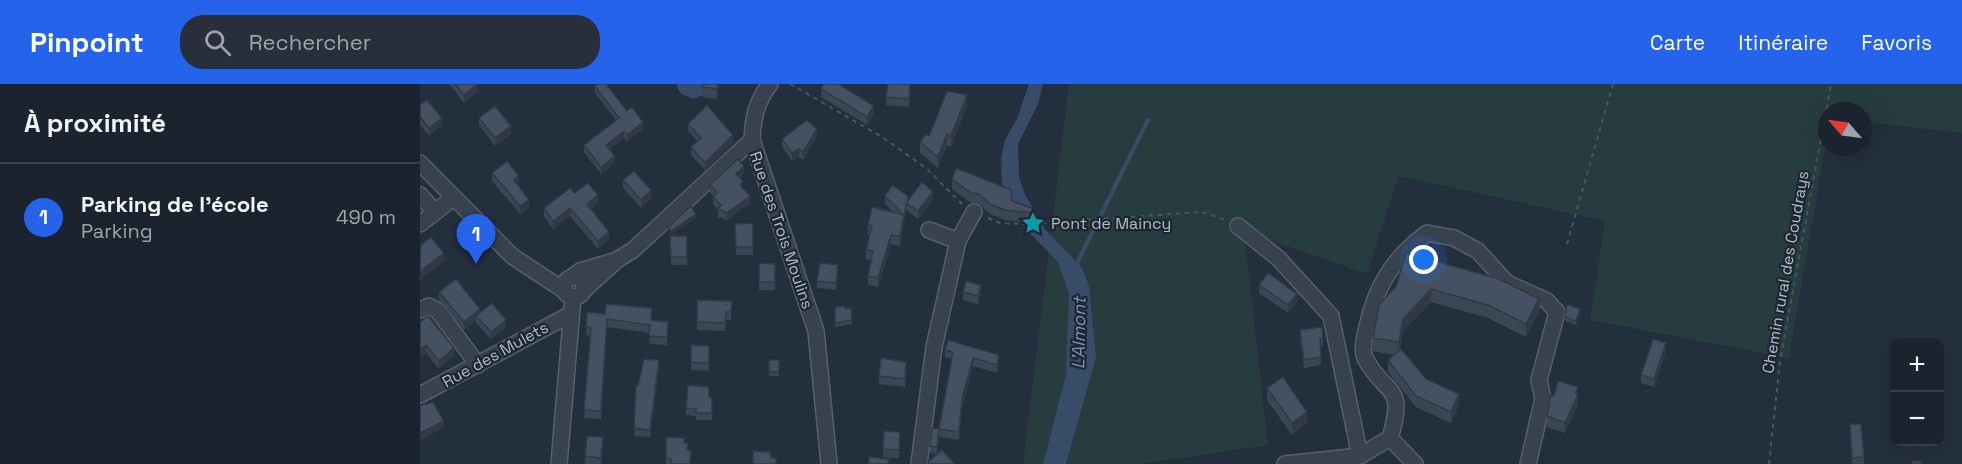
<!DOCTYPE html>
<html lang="fr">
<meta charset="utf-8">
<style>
:root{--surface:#1b232e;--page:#282f3a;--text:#f1f3f6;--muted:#a0a4aa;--line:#39404a;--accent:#2563eb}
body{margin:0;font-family:"Space Grotesk",sans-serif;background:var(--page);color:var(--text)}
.controls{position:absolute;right:18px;bottom:18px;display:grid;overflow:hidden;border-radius:12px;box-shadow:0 6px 24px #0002}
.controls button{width:54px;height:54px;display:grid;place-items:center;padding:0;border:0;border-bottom:2px solid var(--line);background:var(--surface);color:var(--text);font:30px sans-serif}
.compass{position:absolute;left:1398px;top:18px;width:54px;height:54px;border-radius:50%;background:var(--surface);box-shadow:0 6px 24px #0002;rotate:298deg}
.you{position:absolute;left:1004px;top:176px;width:21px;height:21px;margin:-15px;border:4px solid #fff;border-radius:50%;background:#1a73e8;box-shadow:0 0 0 9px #1a73e833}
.badge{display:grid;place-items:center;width:39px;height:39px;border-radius:50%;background:var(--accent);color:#fff;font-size:20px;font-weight:700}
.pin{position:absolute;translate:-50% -50px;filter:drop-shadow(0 2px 3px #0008)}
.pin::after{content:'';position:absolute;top:32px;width:21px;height:18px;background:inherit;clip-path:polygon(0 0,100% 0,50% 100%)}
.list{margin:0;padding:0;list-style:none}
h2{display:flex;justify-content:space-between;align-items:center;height:78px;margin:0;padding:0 24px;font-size:26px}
h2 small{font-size:20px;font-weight:400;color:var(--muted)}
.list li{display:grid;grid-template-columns:39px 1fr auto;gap:18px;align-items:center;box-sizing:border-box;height:108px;padding:0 24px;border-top:2px solid var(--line)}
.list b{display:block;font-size:22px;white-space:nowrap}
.list p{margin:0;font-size:20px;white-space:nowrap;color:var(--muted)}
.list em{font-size:20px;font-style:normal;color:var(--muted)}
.icon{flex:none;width:33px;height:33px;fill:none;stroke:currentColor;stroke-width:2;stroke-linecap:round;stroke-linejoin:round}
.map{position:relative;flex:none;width:1542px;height:380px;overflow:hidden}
header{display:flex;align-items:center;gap:36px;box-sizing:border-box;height:84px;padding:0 30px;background:var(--accent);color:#fff}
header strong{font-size:28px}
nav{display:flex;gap:33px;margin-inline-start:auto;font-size:21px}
.search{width:420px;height:54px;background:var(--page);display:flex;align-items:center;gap:15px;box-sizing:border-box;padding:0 21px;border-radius:24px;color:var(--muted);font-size:22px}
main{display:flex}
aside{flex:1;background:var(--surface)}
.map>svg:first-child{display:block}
</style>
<header>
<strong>Pinpoint</strong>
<div class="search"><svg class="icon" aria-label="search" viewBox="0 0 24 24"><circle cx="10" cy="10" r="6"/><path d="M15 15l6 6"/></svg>Rechercher</div>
<nav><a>Carte</a><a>Itinéraire</a><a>Favoris</a></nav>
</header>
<main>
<aside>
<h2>À proximité<small></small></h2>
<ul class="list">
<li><span class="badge">1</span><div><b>Parking de l'école</b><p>Parking</p></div><em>490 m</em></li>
</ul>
</aside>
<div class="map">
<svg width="1542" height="380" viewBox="0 0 1542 380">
<rect width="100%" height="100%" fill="#242f3e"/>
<polygon fill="#263c3f" points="649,0 1542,0 1542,49 1443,38 1443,27 1407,27 1407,52 1369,274 1170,236 1185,137 979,92 947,190 824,147 848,361 721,380 603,380"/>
<polygon fill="#394c67" points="609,0 623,0 618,20 598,60 599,93 604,109 625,145 662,184 669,202 676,273 646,380 623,380 646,291 649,210 638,178 610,149 599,125 582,100 581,75 585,56 597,35"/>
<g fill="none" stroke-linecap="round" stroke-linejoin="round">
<polyline stroke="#394c67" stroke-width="4" points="655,183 728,36"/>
<polyline stroke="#394c67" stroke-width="24" points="269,0 274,2"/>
<g stroke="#565f6c" stroke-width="18">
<g id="minor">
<path d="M350,0c-14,18 -17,34 -18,56l64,191 13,133"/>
<polyline points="0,79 92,172 145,207"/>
<polyline points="0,111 15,128"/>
<polyline points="0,140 33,114"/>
<polyline points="818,142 858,174 911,232 940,372"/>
<polyline points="509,146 538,157"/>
<polyline points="153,192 160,187 194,177"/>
<circle cx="154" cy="203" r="10"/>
<polyline points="164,206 197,176 213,166 332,56"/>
<polyline points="0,226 9,222 18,227 58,281"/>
<polyline points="0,311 151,230"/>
<polyline points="970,354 995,380"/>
<polyline points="139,380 153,213"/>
<polyline points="499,380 514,263 538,157 554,128"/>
<path d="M865,380l75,-8 30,-18c17,-56 -5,-41 -25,-80 -4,-9 0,-22 2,-31 9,-42 26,-68 60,-94l27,5 24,13 29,32 40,18 10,11 -18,68 4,19 -15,65"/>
</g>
</g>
<g stroke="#44595c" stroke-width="2" stroke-dasharray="4.5 4.5" stroke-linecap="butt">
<polyline points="370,0 462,53 506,84 542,120"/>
<polyline points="568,134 580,139 603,140 782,128 805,136"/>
<polyline points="1147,160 1193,0"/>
<polyline points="1349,380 1360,277 1411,0"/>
</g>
<use href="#minor" stroke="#38414e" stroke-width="15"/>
</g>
<g fill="#3b4654">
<polygon points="30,0 57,0 57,8 44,19 30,1"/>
<polygon points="299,0 297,15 282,13 282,3"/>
<polygon points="175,2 207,27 223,45 207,58 204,54 190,65 195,79 181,90 164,68 164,61 196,36 175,9"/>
<polygon points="401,5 454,30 447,41 401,13"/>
<polygon points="490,7 489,23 466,21 466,13"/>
<polygon points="0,21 22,41 9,52 0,41"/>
<polygon points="547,22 531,63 527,61 518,84 500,69 500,58"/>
<polygon points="59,34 91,50 75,62 59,41"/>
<polygon points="268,40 313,59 285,86 271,71 271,63 277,57 268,47"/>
<polygon points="397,53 383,76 379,73 372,77 362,63 362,55"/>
<polygon points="72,89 99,100 97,101 109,123 100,130 72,97"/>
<polygon points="324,89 320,94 323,104 330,119 307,136 298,133 298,126 293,120 293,112 290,108 290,101"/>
<polygon points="532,95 615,125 614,140 585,136 570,130 559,120 551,119 532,105"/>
<polygon points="203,96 231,114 221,124 203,104"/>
<polygon points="155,109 178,119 171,125 189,156 178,165 150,132 133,145 124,132 124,124"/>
<polygon points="465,112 488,117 513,115 498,135 486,126 480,162 471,160 458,203 448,201 448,192 452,176 446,175 446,166 450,151 448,151 448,141 473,128 465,120"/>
<polygon points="333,139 333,171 316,171 315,140"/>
<polygon points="250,152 267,152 267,181 251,181"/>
<polygon points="986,169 1119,228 1106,253 1068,234 1011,218 983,247 980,266 1006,295 1039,321 1031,339 996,323 968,288 968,276 974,271 953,267 953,254 976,202"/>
<polygon points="339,179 355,180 355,206 339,206"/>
<polygon points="418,188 416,206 397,204 397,197"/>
<polygon points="839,201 877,217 868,229 839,209"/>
<polygon points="19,208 60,229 86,244 71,255 56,239 56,236 44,246 19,216"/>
<polygon points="543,208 561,209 558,220 543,216"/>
<polygon points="312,217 311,236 306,236 305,247 277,246 277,238"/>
<polygon points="415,223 431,224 432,240 415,243"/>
<polygon points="167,228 231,236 248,246 247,261 229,260 230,249 187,243 181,335 164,334 170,252 166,251"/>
<polygon points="1160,229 1156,241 1145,237 1145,233"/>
<polygon points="0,238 34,272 19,285 6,269 0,274"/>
<polygon points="880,246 903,254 903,262 900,263 901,281 884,284 880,254"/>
<polygon points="271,261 289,262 289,287 271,286"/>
<polygon points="525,266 579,279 577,289 553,282 542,323 539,356 519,353 517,370 535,380 508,380 508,378 516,370 510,369 510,362 519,345 532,275 525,273"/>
<polygon points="1246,267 1234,303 1221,299 1221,291"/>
<polygon points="359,276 359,292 349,292 349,288"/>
<polygon points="239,284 230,353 214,352 218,301"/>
<polygon points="486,286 485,303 459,300 459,292"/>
<polygon points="1158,303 1158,321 1145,349 1127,343 1127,332"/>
<polygon points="847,304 887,339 872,351 847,316"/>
<polygon points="289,313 292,313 292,336 276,336 276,332 266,331 266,324"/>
<polygon points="1430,340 1444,373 1444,380 1432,380"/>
<polygon points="464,347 480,348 479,374 463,373"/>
<polygon points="246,353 265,359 268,366 270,380 246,380"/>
<polygon points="183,361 181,380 165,380 165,372"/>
</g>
<g fill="#303945">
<polygon points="57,0 57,8 44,19 44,11"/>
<polygon points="298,0 299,0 297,15 297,5"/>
<polygon points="547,11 547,22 531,63 531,52"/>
<polygon points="454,22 454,30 447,41 447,33"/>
<polygon points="22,34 22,41 9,52 9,44"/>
<polygon points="223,38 223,45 207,58 207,51"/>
<polygon points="91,42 91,50 75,62 75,54"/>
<polygon points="397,45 397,53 383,76 383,68"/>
<polygon points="204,47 204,54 186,68 186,61"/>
<polygon points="527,50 527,61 518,84 518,73"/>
<polygon points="313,51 313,59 285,86 285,79"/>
<polygon points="379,65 379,73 372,77 372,69"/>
<polygon points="195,72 195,79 181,90 181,83"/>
<polygon points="324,82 324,89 316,97 316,90"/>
<polygon points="99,92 99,100 94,104 94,96"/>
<polygon points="231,106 231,114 221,124 221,116"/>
<polygon points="513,108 513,115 498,135 498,127"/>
<polygon points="178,111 178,119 167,128 167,120"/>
<polygon points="330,112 330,119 307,136 307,129"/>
<polygon points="488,112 488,120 486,119 486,126 484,140 484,132"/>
<polygon points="109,116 109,123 100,130 100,122"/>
<polygon points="150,124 150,132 133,145 133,137"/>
<polygon points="276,130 276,134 251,151 251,147"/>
<polygon points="484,131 484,140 480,162 480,152"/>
<polygon points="189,148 189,156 178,165 178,157"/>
<polygon points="471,151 471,160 458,203 458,194"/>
<polygon points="24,169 24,177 2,194 0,201 0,193 2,186"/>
<polygon points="561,201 561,209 558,220 558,212"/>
<polygon points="1011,205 1011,218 983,247 979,271 979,258 983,235"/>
<polygon points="877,210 877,217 868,229 868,221"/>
<polygon points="1119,215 1119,228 1106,253 1106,240"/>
<polygon points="60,225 60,233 56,232 56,236 44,246 44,238"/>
<polygon points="1160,225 1160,229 1156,241 1156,237"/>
<polygon points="86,236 86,244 71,255 71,248"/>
<polygon points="1246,259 1246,267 1234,303 1234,295"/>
<polygon points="6,261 6,269 0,274 0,266"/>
<polygon points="34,264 34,272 19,285 19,277"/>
<polygon points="579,271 579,279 577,289 577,281"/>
<polygon points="553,274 553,282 542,323 539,356 542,315"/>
<polygon points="239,276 239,284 230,353 230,346"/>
<polygon points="1158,303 1158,321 1145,349 1145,339"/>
<polygon points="1039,310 1039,321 1031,339 1031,328"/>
<polygon points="887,328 887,339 872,351 872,339"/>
<polygon points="24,337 24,344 0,356 0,349"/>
<polygon points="519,345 519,353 517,370 517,363"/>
</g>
<g fill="#455162" stroke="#303945" stroke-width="1.5">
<polygon points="35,0 57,0 44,11"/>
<polygon points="178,0 186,0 207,27 212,23 223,38 207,51 204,47 186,61 195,72 181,83 164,61 199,34 175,2"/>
<polygon points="283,0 298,0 297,5 282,3"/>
<polygon points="403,0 419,0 454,22 447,33 401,5"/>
<polygon points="468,0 490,0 489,15 466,13"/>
<polygon points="527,7 547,11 531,52 527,50 518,73 500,58 506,50 509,52"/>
<polygon points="7,16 22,34 9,44 0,33 0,21"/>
<polygon points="287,21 313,51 285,79 271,63 281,54 268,40"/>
<polygon points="75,22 91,42 75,54 59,34"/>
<polygon points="387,36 397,45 383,68 379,65 372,69 362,55"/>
<polygon points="318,75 324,82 316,90 323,97 320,101 330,112 307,129 298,125 301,121 293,113 297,109 290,101"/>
<polygon points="87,77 99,92 94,96 109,116 100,122 72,89"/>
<polygon points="536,84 591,106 592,117 615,125 614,129 585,126 570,120 559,110 551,109 532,95"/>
<polygon points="214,87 231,106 221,116 203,96"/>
<polygon points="502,98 513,108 498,127 486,119"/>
<polygon points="168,99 178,111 167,120 189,148 178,157 150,124 133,137 124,124 150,104 155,109"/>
<polygon points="472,101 488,112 484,132 484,131 465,112"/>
<polygon points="271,122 276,130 251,147 248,143"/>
<polygon points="452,123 484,131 480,152 471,151 458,194 448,192 453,167 446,166 452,142 448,141"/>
<polygon points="333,139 333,163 316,163 315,140"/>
<polygon points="250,152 267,152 267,173 251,173"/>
<polygon points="11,153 24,169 2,186 0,193 0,167 1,166 0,162"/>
<polygon points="986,169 1079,195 1119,215 1106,240 1068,221 1011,205 983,235 979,258 953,254 959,221 976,202"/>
<polygon points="339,179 355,180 355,198 339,198"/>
<polygon points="400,179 418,181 416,199 397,197"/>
<polygon points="848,189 877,210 868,221 839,201"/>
<polygon points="36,195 60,225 44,238 19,208"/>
<polygon points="546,197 561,201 558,212 543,208"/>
<polygon points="277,216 312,217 311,228 306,228 305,239 277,238"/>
<polygon points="72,219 86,236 71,248 56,232"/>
<polygon points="186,220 232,224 231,236 248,238 247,253 229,252 230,241 187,235 181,327 164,326 171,244 166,243 167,228 185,230"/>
<polygon points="1147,220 1160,225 1156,237 1145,233"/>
<polygon points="425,222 425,225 431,224 432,236 415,239 415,223"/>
<polygon points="8,232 34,264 19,277 6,261 0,266 0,238"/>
<polygon points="902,243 903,254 900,255 901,273 884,276 880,246"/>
<polygon points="1233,255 1246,259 1234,295 1221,291"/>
<polygon points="528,256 579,271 577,281 553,274 542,315 539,348 519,345 517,363 510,362 512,344 519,345 533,268 525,266"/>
<polygon points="271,261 289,262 289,279 271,278"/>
<polygon points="981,265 1006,295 1039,310 1031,328 996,312 968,276"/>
<polygon points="461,274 486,278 485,295 459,292"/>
<polygon points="224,275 239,276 230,346 214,344 216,301 218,301"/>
<rect x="349" y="276" width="10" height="12"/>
<polygon points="863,293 887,328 872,339 847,304"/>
<polygon points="1138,297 1158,303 1156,309 1158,310 1145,339 1127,332 1131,311 1134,312"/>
<polygon points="268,301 289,303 289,313 292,313 292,329 276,329 276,325 266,324"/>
<polygon points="13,318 24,337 0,349 0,322 5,319 6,321"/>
<polygon points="1430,340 1441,340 1444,373 1432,374"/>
<polygon points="464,347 480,348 479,366 463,365"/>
<polygon points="167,352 183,353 181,374 165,372"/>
<polygon points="246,353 265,354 264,359 268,359 267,366 271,366 270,380 251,380 251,375 246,374"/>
<polygon points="522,366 535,380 510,380 508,378"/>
<polygon points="333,367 350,368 351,374 356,374 356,380 333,380"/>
<polygon points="449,373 469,375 468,380 448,380"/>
<rect x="1492" y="377" width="9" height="3"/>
</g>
<defs>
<g id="sight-bare" transform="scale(1.8)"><path d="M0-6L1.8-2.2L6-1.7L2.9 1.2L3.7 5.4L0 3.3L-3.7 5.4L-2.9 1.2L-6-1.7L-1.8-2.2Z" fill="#0f9aa8" stroke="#1d2633" stroke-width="2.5" paint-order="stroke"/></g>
</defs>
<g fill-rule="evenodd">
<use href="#sight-bare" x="613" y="139"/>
</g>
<g text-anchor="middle" stroke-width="4.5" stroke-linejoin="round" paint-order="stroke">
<g font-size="16" fill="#b4bcc9" stroke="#1d2633" text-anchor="start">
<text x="631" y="145">Pont de Maincy</text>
</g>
<g font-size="16" fill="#b4bcc9" stroke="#1d2633">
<text transform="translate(362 146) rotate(71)" y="6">Rue des Trois Moulins</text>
<text transform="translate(1365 188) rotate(-80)" y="6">Chemin rural des Coudrays</text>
<text transform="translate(75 270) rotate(-29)" y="6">Rue des Mulets</text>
</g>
<g font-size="18" font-style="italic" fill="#7c92b1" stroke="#1d2633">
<text transform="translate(659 249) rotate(-89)" y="6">L'Almont</text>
</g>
</g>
</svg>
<div class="controls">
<button>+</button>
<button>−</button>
</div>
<svg class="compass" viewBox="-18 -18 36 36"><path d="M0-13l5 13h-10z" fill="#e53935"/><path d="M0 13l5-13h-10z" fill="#a0a4aa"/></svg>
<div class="you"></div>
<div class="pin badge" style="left:56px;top:180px">1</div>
</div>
</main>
